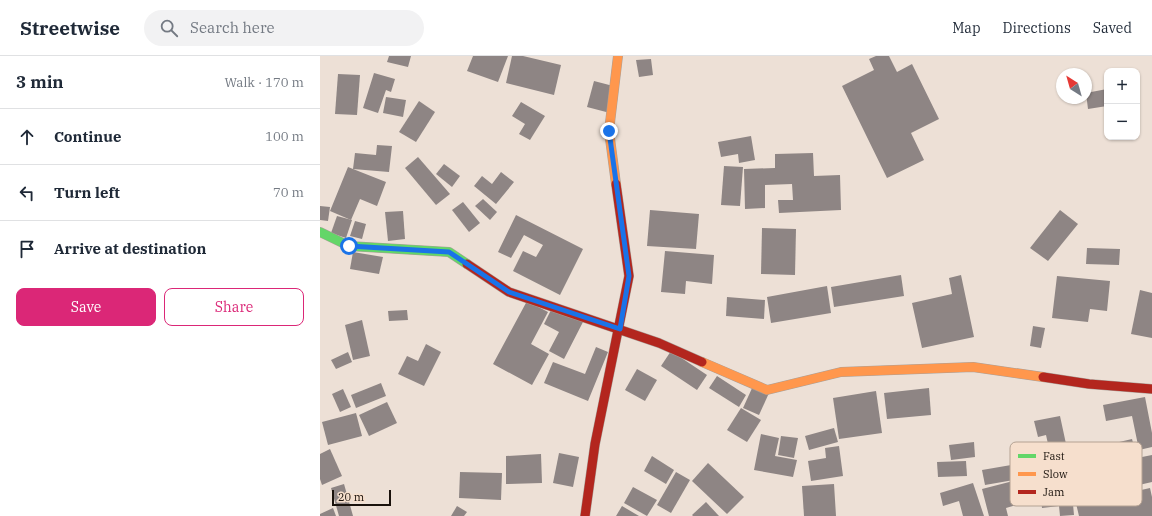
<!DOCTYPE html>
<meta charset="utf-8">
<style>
:root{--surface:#fff;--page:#f2f2f3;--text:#1f2937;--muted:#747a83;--line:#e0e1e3;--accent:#db2777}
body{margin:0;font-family:"IBM Plex Serif",serif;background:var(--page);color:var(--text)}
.controls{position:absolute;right:12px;top:12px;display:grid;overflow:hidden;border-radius:8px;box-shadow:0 1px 3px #0004}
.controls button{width:36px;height:36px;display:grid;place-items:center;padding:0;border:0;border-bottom:1px solid var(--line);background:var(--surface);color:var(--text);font:20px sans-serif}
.compass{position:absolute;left:736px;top:12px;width:36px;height:36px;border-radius:50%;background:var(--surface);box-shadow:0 1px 3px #0004;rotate:323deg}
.scale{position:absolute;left:12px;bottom:10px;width:59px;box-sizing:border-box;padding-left:4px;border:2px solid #1a120c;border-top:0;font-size:11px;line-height:14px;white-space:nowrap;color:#1a120c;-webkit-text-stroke:3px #f6dfcd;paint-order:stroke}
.stop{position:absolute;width:12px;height:12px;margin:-9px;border:3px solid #1a73e8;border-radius:50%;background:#fff}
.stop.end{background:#1a73e8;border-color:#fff;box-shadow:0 1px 4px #0008}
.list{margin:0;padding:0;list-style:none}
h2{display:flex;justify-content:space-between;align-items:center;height:52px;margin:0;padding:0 16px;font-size:17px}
h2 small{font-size:13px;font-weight:400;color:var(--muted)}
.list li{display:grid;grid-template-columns:26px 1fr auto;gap:12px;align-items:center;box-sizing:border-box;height:56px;padding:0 16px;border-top:1px solid var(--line)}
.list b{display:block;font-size:15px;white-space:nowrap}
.list em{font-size:13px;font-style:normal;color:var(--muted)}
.actions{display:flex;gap:8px;padding:12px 16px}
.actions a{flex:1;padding:9px 0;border:1px solid var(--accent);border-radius:8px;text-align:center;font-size:14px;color:var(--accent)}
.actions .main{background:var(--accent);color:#fff}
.icon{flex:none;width:22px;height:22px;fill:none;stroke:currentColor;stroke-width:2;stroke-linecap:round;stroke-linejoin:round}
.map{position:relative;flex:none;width:832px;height:460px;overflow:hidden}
header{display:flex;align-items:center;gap:24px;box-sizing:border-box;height:56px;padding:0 20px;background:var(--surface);border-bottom:1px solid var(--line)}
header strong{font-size:19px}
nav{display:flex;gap:22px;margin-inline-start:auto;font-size:14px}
.search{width:280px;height:36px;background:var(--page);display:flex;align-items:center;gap:10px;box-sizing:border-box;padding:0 14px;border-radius:22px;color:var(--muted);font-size:15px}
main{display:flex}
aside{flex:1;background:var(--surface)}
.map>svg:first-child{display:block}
</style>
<header>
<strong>Streetwise</strong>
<div class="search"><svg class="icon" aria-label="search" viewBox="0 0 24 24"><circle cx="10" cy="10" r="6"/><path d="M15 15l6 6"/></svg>Search here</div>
<nav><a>Map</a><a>Directions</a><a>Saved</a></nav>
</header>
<main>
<aside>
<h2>3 min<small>Walk · 170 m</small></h2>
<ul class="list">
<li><svg class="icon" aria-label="ahead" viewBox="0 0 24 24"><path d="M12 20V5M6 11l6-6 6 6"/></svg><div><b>Continue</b></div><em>100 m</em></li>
<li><svg class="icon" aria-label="left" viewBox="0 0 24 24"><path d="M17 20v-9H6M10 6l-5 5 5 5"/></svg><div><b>Turn left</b></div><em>70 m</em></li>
<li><svg class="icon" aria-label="arrive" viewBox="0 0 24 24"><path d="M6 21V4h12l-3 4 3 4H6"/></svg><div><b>Arrive at destination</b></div></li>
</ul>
<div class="actions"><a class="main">Save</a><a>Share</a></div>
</aside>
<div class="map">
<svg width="832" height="460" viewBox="0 0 832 460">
<rect width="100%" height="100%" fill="#ede0d6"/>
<g fill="#8e8584">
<polygon points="69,0 91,0 88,11 67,6"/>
<polygon points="153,0 188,0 178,26 147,15"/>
<polygon points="192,0 203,0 241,9 234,39 186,27"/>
<polygon points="556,0 569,0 577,16 592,8 619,63 591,77 604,104 567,122 522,30 554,14 549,3"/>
<polygon points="331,3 333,19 319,21 316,4"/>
<polygon points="54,17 75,23 71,36 66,34 58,57 43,52"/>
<polygon points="18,18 40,19 37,59 15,58"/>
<polygon points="274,25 297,31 290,57 267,51"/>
<polygon points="787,33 787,50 768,53 766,37"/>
<polygon points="66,41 86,44 83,61 63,57"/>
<polygon points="99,45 115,56 96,86 79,76"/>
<polygon points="201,46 225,60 210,84 199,78 205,68 192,60"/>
<polygon points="431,80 435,104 419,107 418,98 401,101 398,86"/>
<polygon points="57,89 72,90 69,116 33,113 66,126 57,150 40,143 31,164 10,155 28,111 33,113 35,97 56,99"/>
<polygon points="493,97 494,120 520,119 521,154 459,157 458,144 473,144 472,128 445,129 445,152 425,153 424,113 455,112 455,98"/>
<polygon points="98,101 130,138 116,149 85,112"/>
<polygon points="124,108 140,120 132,131 116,118"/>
<polygon points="404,110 423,111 420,150 401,149"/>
<polygon points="181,116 194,126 176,148 154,130 162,120 172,128"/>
<polygon points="163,143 177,156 170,164 155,150"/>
<polygon points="143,146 160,167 149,176 132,154"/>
<polygon points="0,150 10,151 8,165 0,164"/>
<polygon points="330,154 379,158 376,193 327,190"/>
<polygon points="740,154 758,168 728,205 710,192"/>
<polygon points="83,155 85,183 68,185 65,156"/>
<polygon points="196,159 263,193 240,239 193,215 203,195 216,201 223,189 204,179 191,202 178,196"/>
<polygon points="17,160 32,164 26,182 11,177"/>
<polygon points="35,165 46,168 42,183 30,180"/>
<polygon points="442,172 476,173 475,219 441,218"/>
<polygon points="767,192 800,193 799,209 766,208"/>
<polygon points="345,195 394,199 392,228 366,225 365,238 341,236"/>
<polygon points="33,196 63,201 59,218 30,213"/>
<polygon points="581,219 584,240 514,251 511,231"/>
<polygon points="641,219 654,281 602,292 592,247 632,238 629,222"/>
<polygon points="737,220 790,225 787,255 770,253 768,266 732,262"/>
<polygon points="507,230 511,257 451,267 447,241"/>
<polygon points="820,234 832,237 832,282 811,278"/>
<polygon points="407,241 445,244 444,263 406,260"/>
<polygon points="207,245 228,256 211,288 229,298 212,329 173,308"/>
<polygon points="233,250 263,266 244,303 229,295 239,276 224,268"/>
<polygon points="87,254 88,264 69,265 68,255"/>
<polygon points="42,264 50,300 33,304 25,269"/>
<polygon points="713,270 725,272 721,292 710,290"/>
<polygon points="106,288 121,296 104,330 78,318 87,300 98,305"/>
<polygon points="276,291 288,296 268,345 224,327 233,306 265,318"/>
<polygon points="351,295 387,319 377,334 341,310"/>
<polygon points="28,296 32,306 16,313 11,304"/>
<polygon points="317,313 337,324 325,345 305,334"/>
<polygon points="397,320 426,339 419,351 389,332"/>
<polygon points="61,327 66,340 36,352 31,339"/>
<polygon points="433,330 449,337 439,359 423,352"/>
<polygon points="609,332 611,359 567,363 564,337"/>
<polygon points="23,333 31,351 20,356 12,338"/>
<polygon points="556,335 562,377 519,383 513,342"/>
<polygon points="825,341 832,377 832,391 819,394 812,360 786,365 783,349"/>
<polygon points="67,346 77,367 49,380 39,359"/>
<polygon points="421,352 441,364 427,386 407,374"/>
<polygon points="36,357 42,380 8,389 2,366"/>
<polygon points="740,360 751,411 721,417 720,413 733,410 726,379 718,381 714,365"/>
<polygon points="514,372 518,386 489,394 485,380"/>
<polygon points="441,378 459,382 455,400 477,404 473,421 434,414"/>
<polygon points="461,380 478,382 474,402 458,399"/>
<polygon points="812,383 817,402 832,399 832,426 797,434 801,450 799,439 830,432 832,441 832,460 759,460 748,414 781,405 778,391"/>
<polygon points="654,386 655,401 631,404 629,389"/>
<polygon points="519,390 523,420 491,425 488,405 506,402 505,392"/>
<polygon points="10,393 22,420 2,429 0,423 0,398"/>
<polygon points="239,397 259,401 253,431 233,427"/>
<polygon points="221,398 222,427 186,428 186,400"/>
<polygon points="332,400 354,414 346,428 324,415"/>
<polygon points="646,405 647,420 618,421 617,406"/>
<polygon points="388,407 424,441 407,458 372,425"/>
<polygon points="697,408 699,423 665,429 662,414"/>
<polygon points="140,416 182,417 181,444 139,442"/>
<polygon points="356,416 370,424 351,457 337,449"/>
<polygon points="701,423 706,446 686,452 688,460 669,460 662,433"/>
<polygon points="653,427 664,460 643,460 639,445 623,450 620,437"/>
<polygon points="751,427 754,459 740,460 739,450 722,452 720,431"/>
<polygon points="24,428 33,460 19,460 11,432"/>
<polygon points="514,428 516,460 484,460 482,430"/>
<polygon points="313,431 337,444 327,460 304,447"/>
<polygon points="386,446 399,460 373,460 372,459"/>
<polygon points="137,450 147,456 144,460 131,460"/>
<polygon points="302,450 319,460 296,460"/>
<polygon points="13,452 16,460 0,460 0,458"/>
</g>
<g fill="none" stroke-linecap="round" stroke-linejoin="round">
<g stroke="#a99f98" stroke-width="10">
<polyline id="fast" points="0,176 29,190 129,196 147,208"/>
</g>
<g stroke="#a99f98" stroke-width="10">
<g id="slow">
<polyline points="296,128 289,75 298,0"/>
<polyline points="382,306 447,334 521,316 653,311 723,321"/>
</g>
</g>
<g stroke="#a99f98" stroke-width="10">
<g id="jam">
<polyline points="147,208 189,236 339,287 382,306"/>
<polyline points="723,321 769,328 832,333"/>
<polyline points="265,460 275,388 309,220 296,128"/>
</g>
</g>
<use href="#fast" stroke="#63d668" stroke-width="9"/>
<use href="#slow" stroke="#ff974d" stroke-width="9"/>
<use href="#jam" stroke="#b3261e" stroke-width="9"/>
</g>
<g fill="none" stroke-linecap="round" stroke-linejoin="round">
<polyline stroke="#1a73e8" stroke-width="5" points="29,190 129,196 189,236 300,273 309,220 289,75"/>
</g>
<rect x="690" y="386" width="132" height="64" rx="6" fill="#f6dfcd" stroke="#b4a293" stroke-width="1"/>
<rect x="698" y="398" width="18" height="4" fill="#63d668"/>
<rect x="698" y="416" width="18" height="4" fill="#ff974d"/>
<rect x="698" y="434" width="18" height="4" fill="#b3261e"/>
<g font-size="11" fill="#1a120c">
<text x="723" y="404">Fast</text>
<text x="723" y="422">Slow</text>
<text x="723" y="440">Jam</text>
</g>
</svg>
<div class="controls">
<button>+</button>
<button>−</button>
</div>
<svg class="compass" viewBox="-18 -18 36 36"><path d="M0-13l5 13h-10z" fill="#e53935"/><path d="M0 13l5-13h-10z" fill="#747a83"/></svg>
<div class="scale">20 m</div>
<div class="stop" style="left:29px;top:190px"></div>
<div class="stop end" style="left:289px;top:75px"></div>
</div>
</main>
